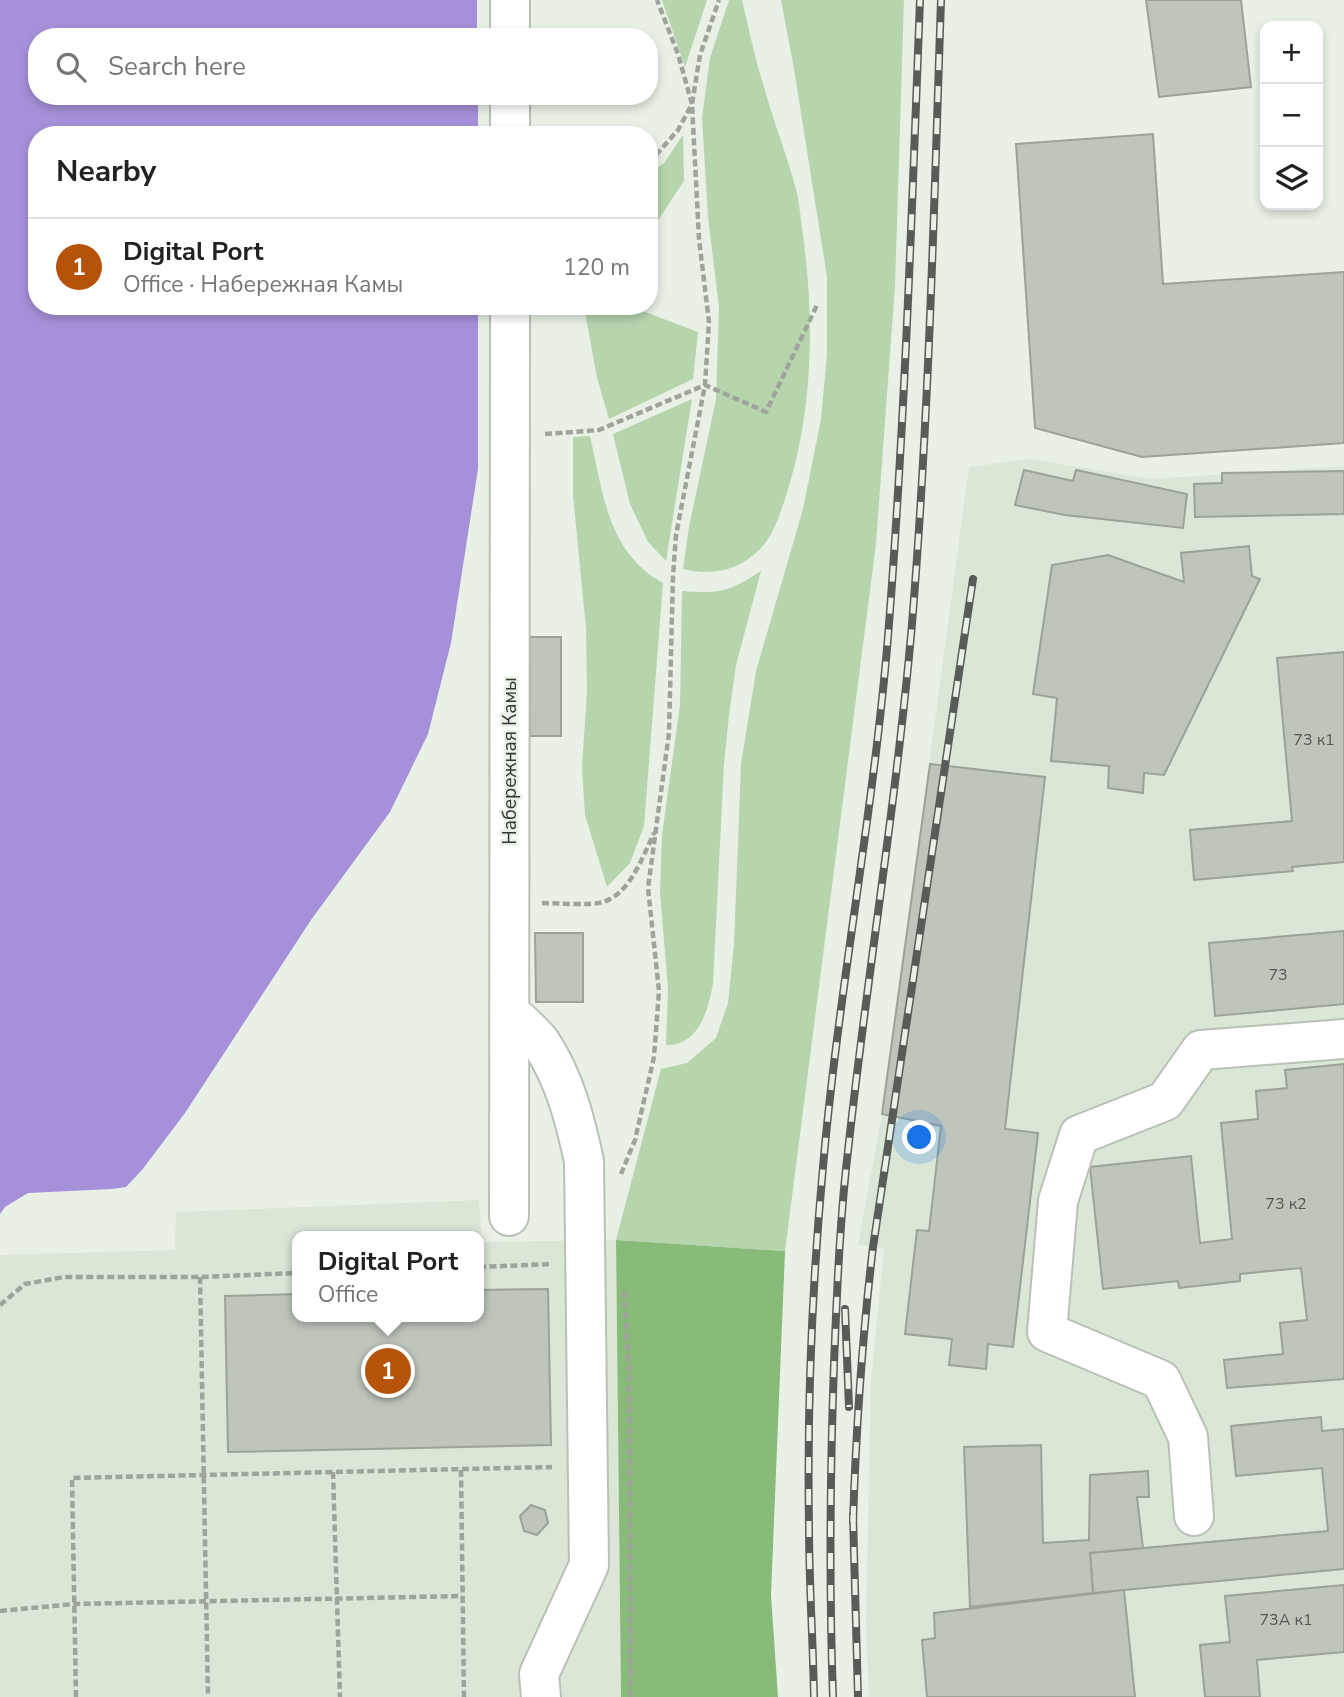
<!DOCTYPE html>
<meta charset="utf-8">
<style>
:root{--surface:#fff;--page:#f6f6f6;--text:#222;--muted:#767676;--line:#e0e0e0;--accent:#b45309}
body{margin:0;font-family:"Nunito Sans",sans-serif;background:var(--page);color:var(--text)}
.controls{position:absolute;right:21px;top:21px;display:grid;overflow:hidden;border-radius:14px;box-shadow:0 4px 10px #0003}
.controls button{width:63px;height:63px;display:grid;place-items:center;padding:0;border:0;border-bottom:2px solid var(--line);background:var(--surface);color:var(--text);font:35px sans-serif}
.you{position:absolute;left:920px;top:1138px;width:24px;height:24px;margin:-18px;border:5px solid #fff;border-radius:50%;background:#1a73e8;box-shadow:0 0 0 10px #1a73e833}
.badge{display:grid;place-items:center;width:46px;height:46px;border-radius:50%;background:var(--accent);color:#fff;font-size:23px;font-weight:700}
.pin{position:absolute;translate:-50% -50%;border:4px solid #fff;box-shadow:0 2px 7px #0006}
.popup{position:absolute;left:292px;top:1231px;width:192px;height:91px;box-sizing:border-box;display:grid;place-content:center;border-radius:14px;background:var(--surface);filter:drop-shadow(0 2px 5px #0005);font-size:23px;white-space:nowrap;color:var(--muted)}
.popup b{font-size:26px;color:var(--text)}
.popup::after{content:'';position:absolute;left:50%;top:100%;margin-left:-14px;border:14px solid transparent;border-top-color:var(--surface)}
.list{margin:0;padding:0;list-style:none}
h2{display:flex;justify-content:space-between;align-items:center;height:91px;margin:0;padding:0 28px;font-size:30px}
h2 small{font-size:23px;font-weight:400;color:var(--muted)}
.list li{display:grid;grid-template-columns:46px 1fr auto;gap:21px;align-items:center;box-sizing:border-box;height:98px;padding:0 28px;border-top:2px solid var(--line)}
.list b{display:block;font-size:26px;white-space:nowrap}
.list p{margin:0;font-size:23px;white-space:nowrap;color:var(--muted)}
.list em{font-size:23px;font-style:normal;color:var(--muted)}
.icon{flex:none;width:38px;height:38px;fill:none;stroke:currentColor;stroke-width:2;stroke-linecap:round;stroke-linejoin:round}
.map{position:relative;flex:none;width:1344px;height:1697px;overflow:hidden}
.search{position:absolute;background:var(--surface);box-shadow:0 4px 10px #0003;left:28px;top:28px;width:630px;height:77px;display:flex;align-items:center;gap:18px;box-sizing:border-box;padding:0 24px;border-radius:28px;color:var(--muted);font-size:26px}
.panel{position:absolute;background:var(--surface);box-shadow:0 4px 10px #0003;left:28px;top:126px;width:630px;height:189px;border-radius:28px}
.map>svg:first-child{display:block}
</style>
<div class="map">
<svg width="1344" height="1697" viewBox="0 0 1344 1697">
<rect width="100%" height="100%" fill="#e9f1e6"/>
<g fill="#dae7d7" fill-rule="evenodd">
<polygon points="1030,459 1152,479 1344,466 1344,1697 869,1697 866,1624 871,1380 884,1249 858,1245 882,1114 969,467"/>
<path d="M479,1200l3,42 134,-2 5,457h-621v-442l175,-5 1,-38zM297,1236h182v81h-182z"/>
</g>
<g fill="#b6d5ad">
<polygon points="662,0 707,0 685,67"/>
<path d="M729,0h13c7,29 13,59 22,87 10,36 24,71 33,106 3,14 4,29 6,42 12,89 10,182 -19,267 -6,17 -11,34 -24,47 -21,22 -49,27 -77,20l6,-42 27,-128 3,-92 -11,-90 -6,-99 8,-60z"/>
<polygon points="781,0 904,0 895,286 876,544 785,1251 616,1240 661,1069 687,1063 716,1038 728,1003 734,944 741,764 756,671 803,509 821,419 827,354 827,277 794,69"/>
<polygon points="683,135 684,181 649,234 649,174 664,163"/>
<polygon points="584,306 640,306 640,310 698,332 693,379 609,419 597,378"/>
<polygon points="692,399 666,561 648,542 630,504 613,434"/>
<path d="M590,436c13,56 17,116 73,147l-19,243 -14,37 -23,24 -22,-72 -3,-48 5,-76 -1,-62 -13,-134v-58z"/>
<path d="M761,571l-25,94 -7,50 -5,49 -11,220c-5,26 -14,62 -47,61l2,-56 -8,-97 2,-57 18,-130 2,-114c37,3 47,1 79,-20z"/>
</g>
<polygon fill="#88ba79" points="616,1240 785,1251 771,1595 778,1697 621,1697"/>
<polygon fill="#a591d9" points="0,0 477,0 477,37 37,37 37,96 478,96 478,135 37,135 37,306 478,306 478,469 451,643 428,734 390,812 311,920 185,1113 142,1170 126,1187 112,1189 28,1193 5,1207 0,1214"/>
<g fill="#bec6bc" stroke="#9ba298" stroke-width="2">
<polygon points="1146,0 1241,0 1251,87 1159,97"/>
<polygon points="1153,134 1163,284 1344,272 1344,443 1142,457 1035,428 1016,144"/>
<polygon points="1024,470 1073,481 1076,470 1187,494 1183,528 1065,515 1015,505"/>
<polygon points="1344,471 1344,514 1195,517 1194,484 1222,483 1222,473"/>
<polygon points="1249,546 1252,576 1260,579 1164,775 1144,773 1143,793 1108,788 1109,766 1051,761 1057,698 1033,694 1052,565 1108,555 1184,582 1181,553"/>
<rect x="530" y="637" width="31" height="99"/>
<polygon points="1344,652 1344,862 1292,867 1293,871 1194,880 1190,830 1292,821 1277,658"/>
<polygon points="930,764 1045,777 1005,1129 1038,1133 1013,1347 988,1344 986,1369 949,1365 952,1339 905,1334 917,1230 929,1231 941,1126 882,1114"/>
<polygon points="1344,931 1344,1004 1215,1016 1209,943"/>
<polygon points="535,933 583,933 583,1002 536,1002"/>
<polygon points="1344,1064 1344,1379 1227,1388 1224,1360 1283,1354 1280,1323 1307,1320 1301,1268 1240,1274 1240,1281 1179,1288 1178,1281 1103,1289 1090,1167 1191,1156 1200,1243 1232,1239 1221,1123 1258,1119 1256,1091 1287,1088 1285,1070"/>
<polygon points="548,1289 551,1445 228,1452 225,1296 297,1294 297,1317 479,1317 479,1290"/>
<polygon points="1321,1417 1322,1431 1344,1429 1344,1569 1093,1593 1090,1553 1328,1531 1322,1468 1236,1476 1231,1426"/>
<polygon points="1041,1445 1043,1543 1089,1540 1090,1475 1148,1471 1149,1497 1137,1497 1143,1548 1090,1553 1093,1593 970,1607 964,1447"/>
<polygon points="531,1505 545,1510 548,1523 537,1535 524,1531 520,1516"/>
<polygon points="1344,1585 1344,1652 1257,1660 1260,1697 1205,1697 1200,1645 1230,1642 1225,1596"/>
<polygon points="1124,1590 1135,1697 927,1697 922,1640 935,1638 934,1613"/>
</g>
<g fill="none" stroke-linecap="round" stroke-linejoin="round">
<g stroke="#b9c1b7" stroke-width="42">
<g id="minor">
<polyline points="510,0 510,37"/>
<polyline points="510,96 510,135"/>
<path d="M510,1012c10,10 23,20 31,31 24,36 34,77 43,118l5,404 -50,109 2,23"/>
<polyline points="509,1216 510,306"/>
<polyline points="1194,1516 1188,1437 1161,1380 1047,1332 1058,1201 1079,1135 1165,1101 1201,1050 1344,1039"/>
</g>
</g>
<g stroke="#9ea49c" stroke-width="4.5" stroke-dasharray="7 3.5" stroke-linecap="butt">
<polyline points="649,163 678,130 692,104 678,54 657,0"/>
<polyline points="545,434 599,430 705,385 766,412 818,303"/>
<path d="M542,903c15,0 48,3 61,-1 27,-8 40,-46 51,-69"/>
<polyline points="621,1174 635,1140 654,1057 659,991 648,888 669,733 673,576 676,535 705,385 709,322 699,239 692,104 700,55 719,0"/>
<polyline points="479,1267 552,1264"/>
<polyline points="200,1277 208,1697"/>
<polyline points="624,1291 629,1369 631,1697"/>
<polyline points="0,1305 25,1284 64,1277 200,1277 297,1273"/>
<polyline points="461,1470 464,1697"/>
<polyline points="333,1472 340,1697"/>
<polyline points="0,1611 74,1604 462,1596"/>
<polyline points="76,1697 72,1478 552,1467"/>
</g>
<use href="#minor" stroke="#fff" stroke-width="38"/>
<g stroke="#585c57" stroke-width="8">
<g id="rail">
<polyline points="845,1309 849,1407"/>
<polyline points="853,1515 858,1697"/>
<path d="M853,1522c3,-92 9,-183 20,-275l100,-668"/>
<path d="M814,1697c-1,-57 -5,-114 -5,-171 -2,-120 3,-240 14,-359 16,-182 52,-361 66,-543 16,-208 23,-416 31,-624"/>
<path d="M833,1697c-4,-111 -3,-222 1,-333 3,-75 6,-149 15,-222 19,-173 48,-345 63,-518 17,-208 22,-416 29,-624"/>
</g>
</g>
<use href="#rail" stroke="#e9f1e6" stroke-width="5" stroke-dasharray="16" stroke-linecap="butt"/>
</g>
<g text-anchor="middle" stroke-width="5" stroke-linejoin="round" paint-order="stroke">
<g font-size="16" fill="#555954">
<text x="1314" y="745">73 к1</text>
<text x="1278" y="980">73</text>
<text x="1286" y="1209">73 к2</text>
<text x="1286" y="1625">73А к1</text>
</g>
<g font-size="19" fill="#323531" stroke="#e9f1e6">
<text transform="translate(509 761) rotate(-90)" y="7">Набережная Камы</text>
</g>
</g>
</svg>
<div class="controls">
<button>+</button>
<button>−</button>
<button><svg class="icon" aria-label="layers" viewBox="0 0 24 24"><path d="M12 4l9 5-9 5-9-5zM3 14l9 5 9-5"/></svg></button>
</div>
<div class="you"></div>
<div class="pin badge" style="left:388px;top:1371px">1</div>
<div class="popup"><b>Digital Port</b>Office</div>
<div class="search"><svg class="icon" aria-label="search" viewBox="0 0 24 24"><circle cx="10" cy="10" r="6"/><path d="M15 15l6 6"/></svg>Search here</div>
<section class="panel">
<h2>Nearby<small></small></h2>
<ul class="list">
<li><span class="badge">1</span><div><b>Digital Port</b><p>Office · Набережная Камы</p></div><em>120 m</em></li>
</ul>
</section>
</div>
